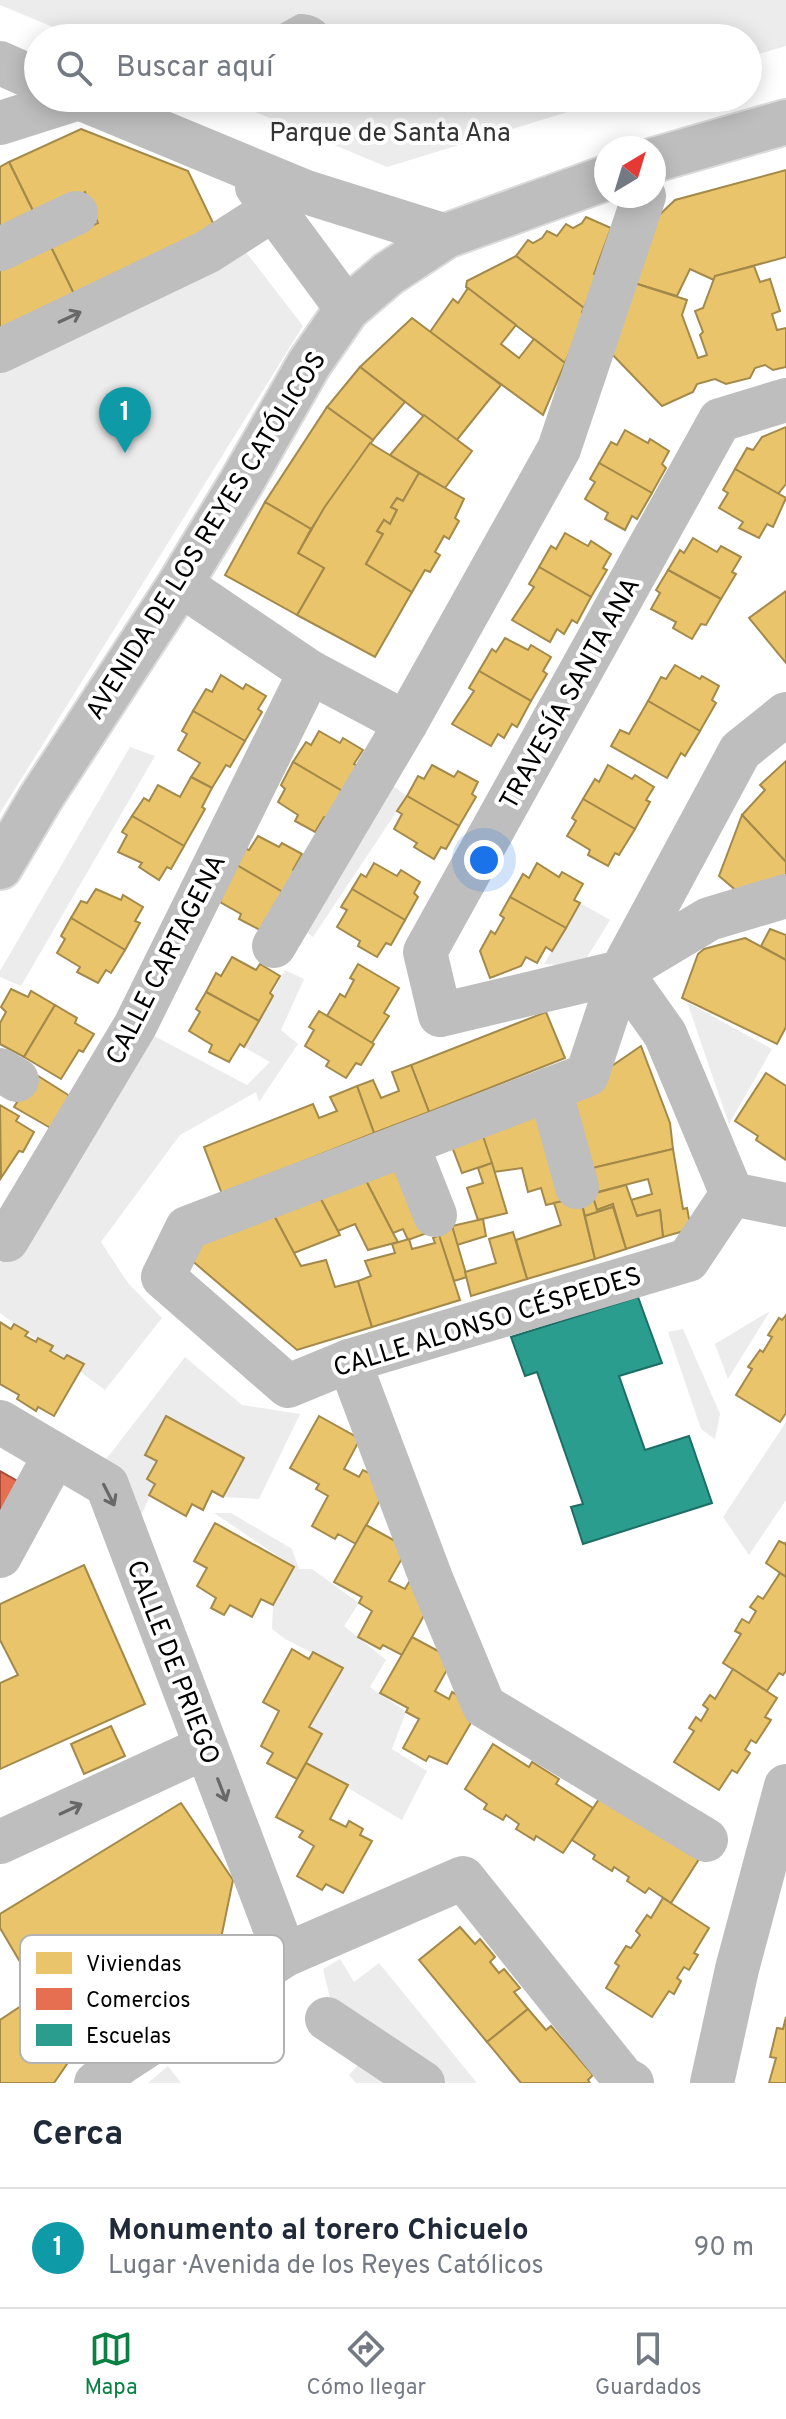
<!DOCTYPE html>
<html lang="es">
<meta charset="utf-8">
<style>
:root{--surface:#fff;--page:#f6f6f7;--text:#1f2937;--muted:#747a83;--line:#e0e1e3;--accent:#0b8043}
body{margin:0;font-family:Overpass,sans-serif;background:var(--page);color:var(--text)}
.compass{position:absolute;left:594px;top:136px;width:72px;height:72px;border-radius:50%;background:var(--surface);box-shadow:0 4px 20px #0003;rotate:38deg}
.you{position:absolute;left:484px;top:860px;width:28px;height:28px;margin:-20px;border:6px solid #fff;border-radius:50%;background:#1a73e8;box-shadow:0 0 0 12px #1a73e833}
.badge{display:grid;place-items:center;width:52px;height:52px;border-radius:50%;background:var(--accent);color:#fff;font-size:26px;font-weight:700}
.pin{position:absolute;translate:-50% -66px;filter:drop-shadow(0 2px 4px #0008)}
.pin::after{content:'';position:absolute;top:42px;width:28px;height:24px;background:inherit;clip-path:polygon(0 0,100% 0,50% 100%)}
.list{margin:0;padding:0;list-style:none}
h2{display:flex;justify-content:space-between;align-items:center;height:104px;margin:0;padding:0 32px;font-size:34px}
h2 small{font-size:26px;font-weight:400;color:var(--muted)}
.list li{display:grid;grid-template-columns:52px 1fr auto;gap:24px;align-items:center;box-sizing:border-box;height:120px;padding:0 32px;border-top:2px solid var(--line)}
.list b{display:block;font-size:30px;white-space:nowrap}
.list p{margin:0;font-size:26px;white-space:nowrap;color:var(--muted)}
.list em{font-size:26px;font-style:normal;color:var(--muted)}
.icon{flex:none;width:44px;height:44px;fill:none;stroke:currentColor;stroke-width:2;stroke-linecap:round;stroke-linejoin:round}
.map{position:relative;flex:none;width:786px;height:2083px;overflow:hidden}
.search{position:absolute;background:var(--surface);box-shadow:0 4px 20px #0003;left:24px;right:24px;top:24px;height:88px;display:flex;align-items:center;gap:20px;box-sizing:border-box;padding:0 28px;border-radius:44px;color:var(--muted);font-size:30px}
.sheet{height:224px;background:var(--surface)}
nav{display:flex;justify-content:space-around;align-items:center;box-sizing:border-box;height:112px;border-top:2px solid var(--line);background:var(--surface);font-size:22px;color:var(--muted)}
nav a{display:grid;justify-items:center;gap:4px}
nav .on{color:var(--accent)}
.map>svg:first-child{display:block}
</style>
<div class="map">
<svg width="786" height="2083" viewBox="0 0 786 2083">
<rect width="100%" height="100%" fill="#fff"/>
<g fill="#ececec">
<polygon points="0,0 786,0 786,46 748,57 748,38 79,38 0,5"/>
<polygon points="222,98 614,98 387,167"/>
<polygon points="242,247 303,326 0,813 0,351"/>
<polygon points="130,747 155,756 21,986 0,977 0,971"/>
<polygon points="385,780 407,796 313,937 296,924"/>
<polygon points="580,903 610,920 581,967 544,964"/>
<polygon points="285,970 304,979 281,1030 298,1044 259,1102 256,1092 180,1135 101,1242 128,1283 162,1318 105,1390 0,1313 0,1263 143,1030 247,1085 270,1062 244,1047"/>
<polygon points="687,1002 772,1049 729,1124"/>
<polygon points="770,1311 728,1379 715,1344"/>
<polygon points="683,1329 720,1414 715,1439 701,1429 668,1332"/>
<polygon points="185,1357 242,1405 300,1414 259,1499 223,1497 243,1458 166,1416 145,1454 157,1461 147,1479 155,1484 141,1516 104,1462"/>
<polygon points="786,1422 786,1500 749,1555 723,1517"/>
<polygon points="214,1513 231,1513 292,1549 299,1569 312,1569 359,1603 344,1626 386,1660 370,1687 406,1712 392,1749 427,1771 402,1820 306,1763 322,1735 309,1727 342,1668 285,1639 272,1629 273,1605 294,1567"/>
<polygon points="340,1959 354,1982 379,1963 477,2083 356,2083 349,2075 362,2061 334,2014 323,1969"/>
<polygon points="168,2066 181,2083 148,2083"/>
</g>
<path fill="#bfbfbf" d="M298,14c18,0 30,7 35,24h-60l7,-14z"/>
<g fill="#e9c46a" stroke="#a3894a" stroke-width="2">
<polygon points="81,129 188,171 216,229 74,294 50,245 98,223 85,192 35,215 9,162"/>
<polygon points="9,162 35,215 0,231 0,167"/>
<polygon points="786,170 786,257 715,276 714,280 690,269 677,296 631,282 655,219 675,200"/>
<polygon points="586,217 611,228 594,274 598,276 584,308 516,256 528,240 533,243 542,238 547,231 557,236 566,224 573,228 582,223"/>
<polygon points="50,245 74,294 0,330 0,267"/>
<polygon points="516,256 584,308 582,312 586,315 565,363 466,287 467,281"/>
<polygon points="754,266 760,282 770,279 780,311 772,314 777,330 786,328 786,367 773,370 765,365 755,368 750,378 726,384 715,379 697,384 693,392 662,406 608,350 631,282 687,300 682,315 698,358 707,355 700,335 703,332 695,311 703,308 715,276"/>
<polygon points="468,288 516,325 501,344 519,358 534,339 565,363 543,415 430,332 453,299 458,303"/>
<polygon points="412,318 501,385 456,441 360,367"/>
<polygon points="360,367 405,402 373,440 327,407"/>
<polygon points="327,407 373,440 311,529 265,502"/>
<polygon points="424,415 472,451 445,488 390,455"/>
<polygon points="786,427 786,484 778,494 735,469 747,448 753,450 762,437"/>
<polygon points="625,430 648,443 650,439 669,451 662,464 666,468 652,493 599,463 611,442 617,445"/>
<polygon points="370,443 419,473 403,501 397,498 391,507 397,510 390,524 384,520 377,531 383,534 366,564 412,592 375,657 297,615 324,568 298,553 324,508"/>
<polygon points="599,463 652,493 637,519 632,516 625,530 605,519 608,513 585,499 595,482 590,479"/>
<polygon points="735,469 786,498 773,527 767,524 759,538 739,528 743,522 719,508 728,493 723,490"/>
<polygon points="419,473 464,499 455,518 459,521 449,539 444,536 435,552 440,555 430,572 425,570 412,592 366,564 383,534 377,531 384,520 390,524 397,510 391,507 397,498 403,501"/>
<polygon points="265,502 311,529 298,553 324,568 297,615 225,575"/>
<polygon points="565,533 588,546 591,541 611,554 603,568 607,570 591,597 539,567 551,546 556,549"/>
<polygon points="693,538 717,552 721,546 741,557 732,572 736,574 721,599 668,570 680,550 684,553"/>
<polygon points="539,567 591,597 577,623 572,620 564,634 557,629 550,642 512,620 534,587 529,584"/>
<polygon points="668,570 721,599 706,625 701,624 692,639 673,628 676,622 651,609 660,593 656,590"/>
<polygon points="786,591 786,663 749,618"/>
<polygon points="505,638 528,650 531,645 551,657 543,671 547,674 531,701 479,671 492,649 496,652"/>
<polygon points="675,665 700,679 702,676 719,686 712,700 716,703 700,731 648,701 661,677 666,679"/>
<polygon points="479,671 531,701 517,727 512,724 504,738 498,734 491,746 452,724 474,691 469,688"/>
<polygon points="221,675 243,689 246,684 266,696 258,709 262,712 245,741 193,711 206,689 212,692"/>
<polygon points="648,701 700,731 685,756 681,753 667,778 611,746 620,730 629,734"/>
<polygon points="193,711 245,741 230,767 226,765 212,788 191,777 200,763 178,750 187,734 182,731"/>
<polygon points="319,731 340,743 343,738 363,750 354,764 359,767 344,792 293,762 306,742 311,745"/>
<polygon points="786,761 786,862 742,815 765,790 760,785"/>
<polygon points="293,762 344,792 329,820 324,817 315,832 295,821 298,815 278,802 285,789 281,785"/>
<polygon points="432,765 454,777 458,771 478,782 472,794 476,797 459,826 407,796 418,776 424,779"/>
<polygon points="608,765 632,779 635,775 654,787 646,800 650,802 635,829 583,799 595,779 599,782"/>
<polygon points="191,777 212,788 202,807 205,809 184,846 132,816 144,798 149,801 158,785 180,797"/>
<polygon points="407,796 459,826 446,849 441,847 434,859 414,847 417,843 394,829 402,814 397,811"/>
<polygon points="583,799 635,829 619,855 615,853 608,866 588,855 590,850 567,836 576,821 572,818"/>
<polygon points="742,815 786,862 786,876 738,892 719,876"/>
<polygon points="132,816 184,846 171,869 167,867 159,880 139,867 142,863 118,852 127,835 122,832"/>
<polygon points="258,836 279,847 282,843 302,854 293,870 298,873 286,894 235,864 244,848 249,850"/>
<polygon points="374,863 397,876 401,870 420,882 414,893 418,897 405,920 352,889 361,874 366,877"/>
<polygon points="537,863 559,877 562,872 583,884 574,900 580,903 566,928 510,897 523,874 529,878"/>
<polygon points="235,864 286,894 260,930 239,919 241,914 220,902"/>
<polygon points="96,889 121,900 123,895 143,907 135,921 140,923 125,950 71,918 81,901 87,903"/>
<polygon points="352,889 405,920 391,945 386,943 377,957 358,946 360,941 337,927 347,910 341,907"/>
<polygon points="510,897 566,928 552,951 546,947 537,963 526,957 521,966 490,978 480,951 491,931 495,934 504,918 500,915"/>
<polygon points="71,918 125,950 111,973 106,970 98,983 77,972 80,967 57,953 65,939 61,936"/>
<polygon points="770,929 786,935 786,960 761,946"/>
<polygon points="745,938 786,960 786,1027 777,1044 682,998 698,954 704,949"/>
<polygon points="232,957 256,970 260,964 280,976 270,993 273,996 259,1021 206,992 216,973 221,976"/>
<polygon points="358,964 399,988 384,1013 389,1016 372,1043 327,1016 340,994 345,997 354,980 350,978"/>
<polygon points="11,989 28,997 31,991 55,1005 24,1057 0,1044 0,1023 6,1012 1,1007"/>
<polygon points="206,992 259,1021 244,1047 240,1044 229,1062 209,1052 212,1045 189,1031 200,1012 196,1009"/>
<polygon points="55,1005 77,1018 75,1023 94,1034 83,1052 79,1050 61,1079 24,1057"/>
<polygon points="319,1011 374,1044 361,1065 356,1063 346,1078 326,1066 329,1061 305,1046 314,1030 309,1027"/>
<polygon points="546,1012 565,1058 429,1112 411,1065"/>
<polygon points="641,1046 670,1123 673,1149 584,1170 566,1089 597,1076"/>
<polygon points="411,1065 429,1112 374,1133 357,1086 373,1080 381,1098 399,1091 392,1072"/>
<polygon points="766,1073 786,1086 786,1160 756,1140 758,1136 735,1121"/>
<polygon points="35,1074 73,1098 54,1130 14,1107"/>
<polygon points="357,1086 374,1133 222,1194 204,1147 313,1104 319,1118 337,1111 330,1097"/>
<polygon points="542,1099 568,1200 546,1205 541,1188 528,1192 522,1168 494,1172 479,1124"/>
<polygon points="0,1105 19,1116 16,1121 34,1132 23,1152 19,1151 1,1178"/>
<polygon points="479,1124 492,1163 462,1173 448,1136"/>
<polygon points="673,1149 683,1209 687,1208 691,1229 663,1237 660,1210 637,1216 631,1200 652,1194 648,1179 590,1194 584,1170"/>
<polygon points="395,1160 427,1233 408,1240 403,1229 393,1233 362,1173"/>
<polygon points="492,1163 507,1213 478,1220 467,1188 483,1183 478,1168"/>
<polygon points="362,1173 393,1233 398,1242 368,1250 355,1224 338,1231 316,1190"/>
<polygon points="626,1185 637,1216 660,1210 663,1237 626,1249 613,1204 597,1210 592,1194"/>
<polygon points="316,1190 340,1235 294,1253 270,1208"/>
<polygon points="592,1194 597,1210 613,1204 613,1207 585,1216 580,1197"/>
<polygon points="580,1197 595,1259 527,1279 516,1240 561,1225 554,1203"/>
<polygon points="613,1207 626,1249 595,1259 585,1216"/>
<polygon points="270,1208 301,1266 326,1260 335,1287 358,1281 372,1327 297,1350 190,1259 196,1236"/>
<polygon points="483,1219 486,1236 457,1245 452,1226"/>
<polygon points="452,1226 467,1277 454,1281 437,1230"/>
<polygon points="513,1232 527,1279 471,1296 465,1272 496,1263 489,1239"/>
<polygon points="439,1235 460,1300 372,1327 358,1281 371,1276 365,1261 395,1253 392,1244 409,1239 412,1249 435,1243 433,1238"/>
<polygon points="786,1315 786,1413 780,1422 736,1395 752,1369 748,1367 760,1350 763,1352 772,1337 768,1335 779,1318 782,1320"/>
<polygon points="0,1322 11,1329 14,1324 28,1332 25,1336 36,1342 38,1338 53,1346 50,1351 64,1359 67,1355 84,1364 54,1416 38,1407 36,1411 17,1399 19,1395 0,1384"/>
<polygon points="166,1416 244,1458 223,1497 212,1491 203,1510 192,1504 186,1516 149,1495 155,1484 147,1479 157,1461 145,1455"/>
<polygon points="319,1416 360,1439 344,1469 359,1477 363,1470 377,1477 385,1491 356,1544 338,1534 335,1539 312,1526 328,1496 316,1489 319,1484 290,1468"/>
<polygon points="215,1523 294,1567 273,1605 261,1599 252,1617 230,1605 224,1615 211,1608 216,1598 197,1586 207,1568 194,1561"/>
<polygon points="366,1525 408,1548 389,1581 405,1589 409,1582 426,1591 431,1603 402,1655 383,1645 380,1649 358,1637 372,1611 359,1603 362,1597 334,1582"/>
<polygon points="779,1541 785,1544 786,1542 786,1577 766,1563"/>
<polygon points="84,1565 145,1704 0,1769 0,1683 18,1675 0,1640 0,1604"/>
<polygon points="780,1573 786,1577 786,1671 783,1675 779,1673 767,1691 723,1663 741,1634 735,1631 742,1619 749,1623 756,1611 750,1607 758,1596 763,1599"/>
<polygon points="412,1637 453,1659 435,1691 449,1699 452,1692 469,1701 476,1714 447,1764 429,1756 426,1761 403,1748 419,1719 406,1712 408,1708 380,1693"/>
<polygon points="292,1649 309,1659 313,1652 343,1668 309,1727 322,1734 297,1779 267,1763 273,1753 261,1746 279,1711 263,1702"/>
<polygon points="733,1669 777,1698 765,1717 771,1720 756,1743 751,1740 745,1750 750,1753 737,1773 732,1770 719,1790 674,1762 694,1731 689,1728 696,1717 701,1721 708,1709 703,1705 710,1695 715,1699"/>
<polygon points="111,1726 125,1756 84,1774 71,1744"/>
<polygon points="493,1744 529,1767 532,1762 559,1779 556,1784 593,1808 563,1853 536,1836 534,1840 516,1829 519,1824 506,1815 503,1820 484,1809 487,1804 465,1789"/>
<polygon points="306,1763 348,1785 330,1819 346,1827 349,1821 363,1829 360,1835 372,1841 343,1893 326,1884 322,1890 297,1876 314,1846 299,1837 303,1831 276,1817"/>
<polygon points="603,1793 701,1856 671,1903 649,1888 645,1893 627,1881 629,1877 614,1867 612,1871 593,1859 595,1855 572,1840"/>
<polygon points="181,1803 233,1880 217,1958 76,2051 54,2083 0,2083 0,2020 39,1994 0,1928 0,1914"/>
<polygon points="663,1898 709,1928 694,1953 698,1955 689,1970 684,1967 677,1978 681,1981 674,1994 669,1991 652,2017 606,1988 619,1966 615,1963 626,1946 631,1948 640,1935 636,1931 647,1915 651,1918"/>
<polygon points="460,1927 475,1944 480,1939 495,1957 490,1962 499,1973 504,1969 520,1988 514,1992 528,2009 487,2042 419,1960"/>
<polygon points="528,2009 546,2030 551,2026 593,2075 588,2080 590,2083 521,2083 487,2042"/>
<polygon points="786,2017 786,2083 769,2083 776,2058 770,2057 777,2028 783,2029"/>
</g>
<polygon fill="#e76f51" stroke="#a24e39" stroke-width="2" points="0,1471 23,1484 0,1523"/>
<polygon fill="#2a9d8f" stroke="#1d6e64" stroke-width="2" points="638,1297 662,1363 619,1376 645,1450 689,1436 712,1503 583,1544 571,1507 583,1504 537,1372 525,1376 511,1337"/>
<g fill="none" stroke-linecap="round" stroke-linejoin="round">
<g stroke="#dbdbdb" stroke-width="48">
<g id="major">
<polyline points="654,160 786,122"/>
<polyline points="0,867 40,799 180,584 241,483 309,364 347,309 388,274 446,236 606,178"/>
</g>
</g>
<g stroke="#bebebe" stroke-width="44">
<polyline points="0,63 38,80"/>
<polyline points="79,98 306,192 446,236"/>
<polyline points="0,123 79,98"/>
<polyline points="257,187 347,309"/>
<polyline points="0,249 76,213"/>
<polyline points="0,351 207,252 274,209"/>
<polyline points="786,400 720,420 425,952 440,1015 621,972 740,751 786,714"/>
<polyline points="180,584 310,672 406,723 559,449 644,196"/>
<polyline points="274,946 406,723"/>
<polyline points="622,971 709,919 786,896"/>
<polygon points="621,972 665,1034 732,1194 688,1260 349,1361 288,1386 163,1277 187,1228 587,1075"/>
<polyline points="0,1070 17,1080"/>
<polyline points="550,1089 577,1187"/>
<polyline points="407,1144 435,1215"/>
<polyline points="732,1194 786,1205"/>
<polyline points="0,1238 7,1240 135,1026 310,672"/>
<polyline points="349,1361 432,1581 484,1706 706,1840"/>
<polyline points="0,1422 107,1485 285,1955"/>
<polyline points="0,1556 55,1455"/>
<polyline points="0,1842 206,1747"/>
<polyline points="327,2019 423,2083"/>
<polyline points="96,2083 122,2062 285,1955 463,1878 623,2078 632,2083"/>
<polyline points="712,2083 737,1969 786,1786"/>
</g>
<use href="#major" stroke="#bebebe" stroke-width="44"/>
</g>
<defs><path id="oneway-shaft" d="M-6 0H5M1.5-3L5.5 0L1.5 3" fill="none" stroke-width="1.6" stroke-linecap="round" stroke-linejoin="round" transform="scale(2)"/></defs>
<g stroke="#686868">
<use href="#oneway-shaft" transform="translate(70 317) rotate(-25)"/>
<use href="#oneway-shaft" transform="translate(109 1495) rotate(63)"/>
<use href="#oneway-shaft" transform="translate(222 1790) rotate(69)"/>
<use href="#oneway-shaft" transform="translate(71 1809) rotate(-25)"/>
</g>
<g text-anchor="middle" stroke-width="8" stroke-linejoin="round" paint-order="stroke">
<g font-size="26" fill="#333" stroke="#fff">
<text x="390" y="141">Parque de Santa Ana</text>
</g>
<g font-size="26" fill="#000" stroke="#fff">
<text transform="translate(205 535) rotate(-58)" y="9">AVENIDA DE LOS REYES CATÓLICOS</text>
<text transform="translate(569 693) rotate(-61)" y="9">TRAVESÍA SANTA ANA</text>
<text transform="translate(165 959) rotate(-63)" y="9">CALLE CARTAGENA</text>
<text transform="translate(487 1321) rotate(-17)" y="9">CALLE ALONSO CÉSPEDES</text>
<text transform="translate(174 1662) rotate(69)" y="9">CALLE DE PRIEGO</text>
</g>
</g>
<rect x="20" y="1935" width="264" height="128" rx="12" fill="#fff" stroke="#b2b2b2" stroke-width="2"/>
<rect x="36" y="1952" width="36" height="22" fill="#e9c46a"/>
<rect x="36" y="1988" width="36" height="22" fill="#e76f51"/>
<rect x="36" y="2024" width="36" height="22" fill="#2a9d8f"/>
<g font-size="22" fill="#000">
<text x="86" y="1971">Viviendas</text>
<text x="86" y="2007">Comercios</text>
<text x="86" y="2043">Escuelas</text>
</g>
</svg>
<svg class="compass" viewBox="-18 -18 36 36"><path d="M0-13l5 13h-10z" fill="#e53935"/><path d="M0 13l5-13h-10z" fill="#747a83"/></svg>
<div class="you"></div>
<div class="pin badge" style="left:125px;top:453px;background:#0f9aa8">1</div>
<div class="search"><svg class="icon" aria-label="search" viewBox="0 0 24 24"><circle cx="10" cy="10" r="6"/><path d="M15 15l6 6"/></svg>Buscar aquí</div>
</div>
<section class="sheet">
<h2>Cerca<small></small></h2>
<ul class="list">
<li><span class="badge" style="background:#0f9aa8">1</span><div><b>Monumento al torero Chicuelo</b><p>Lugar · Avenida de los Reyes Católicos</p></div><em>90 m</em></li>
</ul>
</section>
<nav>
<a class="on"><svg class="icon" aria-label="map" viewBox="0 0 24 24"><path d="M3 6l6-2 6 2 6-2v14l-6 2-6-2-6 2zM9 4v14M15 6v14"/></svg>Mapa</a>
<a><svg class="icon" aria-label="directions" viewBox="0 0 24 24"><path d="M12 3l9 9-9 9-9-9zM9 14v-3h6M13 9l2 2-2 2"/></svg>Cómo llegar</a>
<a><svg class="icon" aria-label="saved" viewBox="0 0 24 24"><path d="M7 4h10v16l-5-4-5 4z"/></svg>Guardados</a>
</nav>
